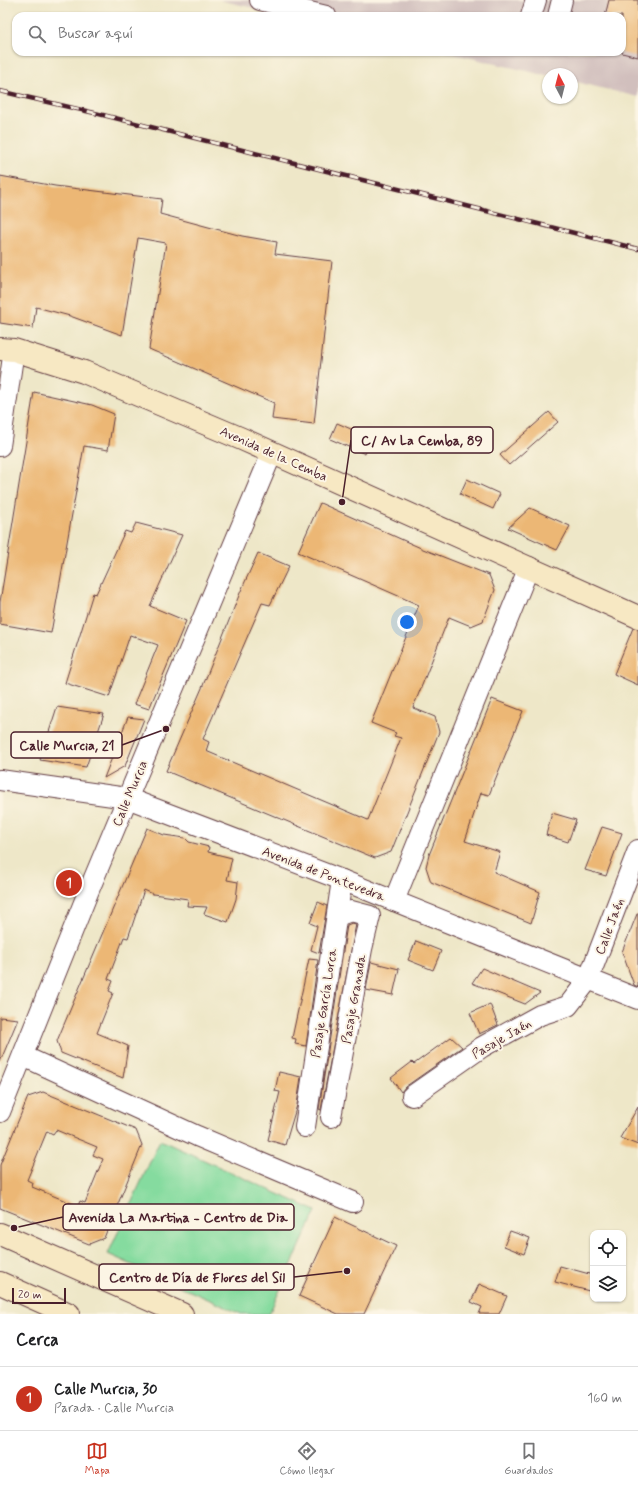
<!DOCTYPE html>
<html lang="es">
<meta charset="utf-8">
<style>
:root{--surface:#fff;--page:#f2f2f2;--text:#202124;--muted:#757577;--line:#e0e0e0;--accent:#c8321e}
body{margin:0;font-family:Mynerve,sans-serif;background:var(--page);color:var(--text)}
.controls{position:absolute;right:12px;bottom:12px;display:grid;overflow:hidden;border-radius:8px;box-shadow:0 1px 3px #0004}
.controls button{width:36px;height:36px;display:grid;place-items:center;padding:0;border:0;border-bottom:1px solid var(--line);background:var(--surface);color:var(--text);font:20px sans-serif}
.compass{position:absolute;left:542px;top:68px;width:36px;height:36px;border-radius:50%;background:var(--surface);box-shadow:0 1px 3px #0004;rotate:353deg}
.scale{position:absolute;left:12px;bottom:10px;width:54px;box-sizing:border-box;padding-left:4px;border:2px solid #4a1f2b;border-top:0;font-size:11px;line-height:14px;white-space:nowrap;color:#4a1f2b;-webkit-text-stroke:3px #fcf5e5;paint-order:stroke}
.you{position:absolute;left:407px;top:622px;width:14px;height:14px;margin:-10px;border:3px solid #fff;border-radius:50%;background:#1a73e8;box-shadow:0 0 0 6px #1a73e833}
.badge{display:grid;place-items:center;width:26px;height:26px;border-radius:50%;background:var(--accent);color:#fff;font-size:13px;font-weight:700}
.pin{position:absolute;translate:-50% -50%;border:2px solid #fff;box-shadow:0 1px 4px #0006}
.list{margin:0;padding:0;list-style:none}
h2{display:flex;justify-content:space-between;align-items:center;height:52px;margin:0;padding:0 16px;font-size:17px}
h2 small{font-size:13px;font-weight:400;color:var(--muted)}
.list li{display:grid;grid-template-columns:26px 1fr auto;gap:12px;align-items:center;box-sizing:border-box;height:64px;padding:0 16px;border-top:1px solid var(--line)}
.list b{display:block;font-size:15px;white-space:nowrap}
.list p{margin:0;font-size:13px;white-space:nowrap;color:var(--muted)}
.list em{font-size:13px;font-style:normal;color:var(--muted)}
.icon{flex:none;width:22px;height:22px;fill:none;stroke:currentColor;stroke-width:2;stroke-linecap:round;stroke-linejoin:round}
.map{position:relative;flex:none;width:638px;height:1314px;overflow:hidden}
.search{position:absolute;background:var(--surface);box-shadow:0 1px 3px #0004;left:12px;right:12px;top:12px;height:44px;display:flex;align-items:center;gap:10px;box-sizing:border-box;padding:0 14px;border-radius:12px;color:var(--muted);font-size:15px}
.sheet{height:116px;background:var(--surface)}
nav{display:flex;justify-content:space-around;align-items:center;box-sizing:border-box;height:56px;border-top:1px solid var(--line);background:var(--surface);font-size:11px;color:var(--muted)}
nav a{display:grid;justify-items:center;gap:2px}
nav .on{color:var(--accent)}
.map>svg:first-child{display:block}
</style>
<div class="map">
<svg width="638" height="1314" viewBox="0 0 638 1314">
<rect width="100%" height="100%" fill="#fcf5e5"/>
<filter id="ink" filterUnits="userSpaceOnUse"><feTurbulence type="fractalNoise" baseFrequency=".025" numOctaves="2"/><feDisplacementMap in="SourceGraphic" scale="8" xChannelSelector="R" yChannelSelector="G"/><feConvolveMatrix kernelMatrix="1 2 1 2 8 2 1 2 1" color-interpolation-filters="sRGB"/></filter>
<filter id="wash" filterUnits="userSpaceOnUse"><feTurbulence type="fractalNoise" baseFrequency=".012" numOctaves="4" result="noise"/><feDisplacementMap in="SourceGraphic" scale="16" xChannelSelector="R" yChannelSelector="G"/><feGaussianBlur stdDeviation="0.9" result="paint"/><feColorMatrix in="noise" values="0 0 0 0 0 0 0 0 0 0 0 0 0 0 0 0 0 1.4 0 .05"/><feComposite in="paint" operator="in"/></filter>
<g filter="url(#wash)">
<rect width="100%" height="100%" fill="#eee7c8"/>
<polygon fill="#d1bfbd" points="219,0 638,0 638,97 572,81 572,74 548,74 548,76 445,52 622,52 622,16 289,16"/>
<polygon fill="#85db9f" stroke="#687d65" points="160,1140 316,1211 269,1314 241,1314 108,1254"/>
<g id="blocks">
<g fill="#ecb774" fill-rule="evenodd">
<polygon points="609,0 638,0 638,57 622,53 622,16 605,16"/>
<polygon points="0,176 55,186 162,199 160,214 242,236 277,242 275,254 332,261 314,424 272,419 274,403 149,349 166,243 138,238 122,335 70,316 36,307 33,328 0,323"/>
<polygon points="34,392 92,405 114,414 108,450 84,446 51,633 0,624 0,602"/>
<polygon points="549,412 558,422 509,465 500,455"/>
<polygon points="337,423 372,438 365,454 330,439"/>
<polygon points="467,479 500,494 493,509 460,494"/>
<polygon points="320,503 423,549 489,575 495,590 483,621 471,626 449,617 413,708 435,717 439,732 391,852 375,858 166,771 202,688 240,593 258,553 289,566 270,605 262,603 203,739 209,742 206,751 368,820 401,738 394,736 396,733 371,723 419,605 298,552"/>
<polygon points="530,508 570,526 557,550 508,528"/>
<polygon points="136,523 182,535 150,606 186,621 149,709 134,704 158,645 130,635 109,697 65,683 93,593 96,594 125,531 131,533"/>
<polygon points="633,628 638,629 638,685 614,674"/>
<polygon points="492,699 523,711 489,795 481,793 465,841 500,852 494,872 540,892 531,923 431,882 426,867 429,855"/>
<polygon points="57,707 104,714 86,767 40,760"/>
<polygon points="128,717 144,719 125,766 104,778"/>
<polygon points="552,813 576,820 568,842 546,835"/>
<polygon points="602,827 622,833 606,876 585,870"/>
<polygon points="147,828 164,835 185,838 189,842 209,847 208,852 232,858 227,880 238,882 236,899 228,922 204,914 207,907 187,906 188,899 153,894 144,890 128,938 124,937 108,979 113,981 109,991 113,993 97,1033 128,1046 123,1078 61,1053 57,1041"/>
<polygon points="318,902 327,906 319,953 311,950 317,926 310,923"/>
<polygon points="637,914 638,914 638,987 634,985 622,952"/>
<polygon points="352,923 356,924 321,1110 319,1109 347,925"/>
<polygon points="416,941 441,951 433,970 408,960"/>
<polygon points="309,959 318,960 306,1046 295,1044 296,1039 292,1038"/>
<polygon points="371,962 399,969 393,995 366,990"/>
<polygon points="482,968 505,978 540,993 525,1004 472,983"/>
<polygon points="490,1004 498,1025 479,1034 470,1013"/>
<polygon points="0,1017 18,1019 0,1062"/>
<polygon points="451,1037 462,1047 405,1087 401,1092 391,1078 412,1062 414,1064"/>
<polygon points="279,1072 301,1077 297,1105 285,1145 268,1140 280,1092 275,1091"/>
<path d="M43,1092l93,38 6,15 -38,93 -15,6 -89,-36v-43l28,-68zM56,1130l41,17 -4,8 10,4 -18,44 -5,-2 -2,5 -46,-19 1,-4 -6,-3 20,-49 6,3z"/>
<polygon points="638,1107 638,1145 620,1138"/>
<polygon points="335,1217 396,1246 364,1314 338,1314 299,1296"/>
<polygon points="510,1231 530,1238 524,1254 504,1246"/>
<polygon points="560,1266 593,1275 593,1292 555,1282"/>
<polygon points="479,1284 507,1296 499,1314 479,1314 482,1307 471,1302"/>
</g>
</g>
</g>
<g filter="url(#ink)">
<use href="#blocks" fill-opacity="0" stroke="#633d43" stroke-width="1"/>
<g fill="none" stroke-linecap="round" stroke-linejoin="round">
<g stroke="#633d43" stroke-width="22">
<g id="street">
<polyline points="260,0 326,16"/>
<polyline points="531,16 536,0"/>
<polyline points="558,16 562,0"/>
<polyline points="0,446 14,350"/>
<polyline points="0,780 127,798 342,880 638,999"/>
<polyline points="394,901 529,567"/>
<polyline points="23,1056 197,1136 353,1202"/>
<polyline points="412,1096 482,1047 540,1015 568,1006 588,980 638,850"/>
<polyline points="0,1112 89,890 272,453"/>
<polyline points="331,1117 362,949 370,916 351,911 337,916"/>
<polyline points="305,1127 342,880"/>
</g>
</g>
<g stroke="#633d43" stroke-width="24">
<g id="secondary">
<polyline points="0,349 14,350 84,372 242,439 638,617"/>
<polyline points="0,1234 182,1314"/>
<polyline points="0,1283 69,1314"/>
</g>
</g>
<use href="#street" stroke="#fff" stroke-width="20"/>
<use href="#secondary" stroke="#f7e8c3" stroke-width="22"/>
<g stroke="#4a1f2b" stroke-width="4.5">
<polyline id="rail" points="0,91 99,114 638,249"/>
</g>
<use href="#rail" stroke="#fcf5e5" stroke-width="3" stroke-dasharray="9" stroke-linecap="butt"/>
</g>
</g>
<g text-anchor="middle" stroke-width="4" stroke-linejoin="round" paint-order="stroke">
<g font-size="13" fill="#4a1f2b" stroke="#fcf5e5">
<text transform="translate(274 453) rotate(24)" y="5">Avenida de la Cemba</text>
<text transform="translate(129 793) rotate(-67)" y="5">Calle Murcia</text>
<text transform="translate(324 873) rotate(21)" y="5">Avenida de Pontevedra</text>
<text transform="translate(609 926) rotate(-69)" y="5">Calle Jaén</text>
<text transform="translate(353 999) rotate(-80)" y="5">Pasaje Granada</text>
<text transform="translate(323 1003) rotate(-81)" y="5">Pasaje García Lorca</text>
<text transform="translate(501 1038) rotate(-30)" y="5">Pasaje Jaén</text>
</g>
</g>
<path fill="none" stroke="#4a1f2b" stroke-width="1.5" d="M342 502L351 440M166 729L122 745M14 1228L63 1217M347 1271L294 1277"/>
<g fill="#4a1f2b" stroke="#fcf5e5" stroke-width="1.5">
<circle cx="342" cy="502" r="4"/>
<circle cx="166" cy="729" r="4"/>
<circle cx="14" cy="1228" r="4"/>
<circle cx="347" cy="1271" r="4"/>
</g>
<g fill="#fcf5e5" stroke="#4a1f2b" stroke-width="1.5">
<rect x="351" y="427" width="142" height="26" rx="4"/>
<rect x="11" y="732" width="111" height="26" rx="4"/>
<rect x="63" y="1204" width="231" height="26" rx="4"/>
<rect x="99" y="1264" width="195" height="26" rx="4"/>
</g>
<g font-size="14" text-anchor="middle" font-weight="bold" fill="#4a1f2b">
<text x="422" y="445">C/ Av La Cemba, 89</text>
<text x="67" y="750">Calle Murcia, 21</text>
<text x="178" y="1222">Avenida La Martina - Centro de Dia</text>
<text x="197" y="1282">Centro de Día de Flores del Sil</text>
</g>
</svg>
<div class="controls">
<button><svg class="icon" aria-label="locate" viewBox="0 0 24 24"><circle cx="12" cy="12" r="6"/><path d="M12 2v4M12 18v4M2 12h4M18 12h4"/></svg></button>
<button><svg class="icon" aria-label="layers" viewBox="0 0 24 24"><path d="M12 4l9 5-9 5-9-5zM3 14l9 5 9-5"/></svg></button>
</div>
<svg class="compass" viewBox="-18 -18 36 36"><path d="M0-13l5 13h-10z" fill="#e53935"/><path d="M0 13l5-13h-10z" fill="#757577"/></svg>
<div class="scale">20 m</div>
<div class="you"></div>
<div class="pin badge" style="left:69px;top:883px">1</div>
<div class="search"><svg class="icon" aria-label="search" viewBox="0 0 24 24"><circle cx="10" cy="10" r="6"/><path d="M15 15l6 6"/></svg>Buscar aquí</div>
</div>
<section class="sheet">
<h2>Cerca<small></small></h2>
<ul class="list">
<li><span class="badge">1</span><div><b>Calle Murcia, 30</b><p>Parada · Calle Murcia</p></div><em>160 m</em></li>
</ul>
</section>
<nav>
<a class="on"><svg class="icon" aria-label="map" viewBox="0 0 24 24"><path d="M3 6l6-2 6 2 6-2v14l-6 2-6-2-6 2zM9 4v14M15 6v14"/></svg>Mapa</a>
<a><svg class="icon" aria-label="directions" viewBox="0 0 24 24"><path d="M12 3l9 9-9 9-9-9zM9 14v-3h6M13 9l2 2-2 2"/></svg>Cómo llegar</a>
<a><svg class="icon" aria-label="saved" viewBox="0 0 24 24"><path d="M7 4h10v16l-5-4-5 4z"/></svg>Guardados</a>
</nav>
